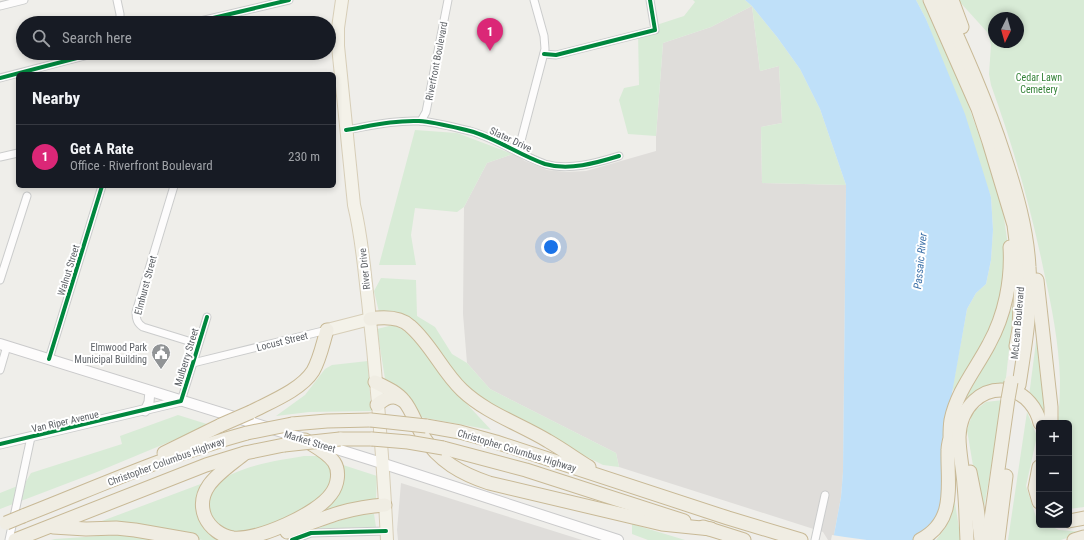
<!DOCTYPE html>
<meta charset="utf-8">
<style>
:root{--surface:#171b24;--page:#242831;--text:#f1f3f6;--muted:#9ea1a6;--line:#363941;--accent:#db2777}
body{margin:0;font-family:"Roboto Condensed",sans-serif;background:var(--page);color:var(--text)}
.controls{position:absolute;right:12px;bottom:12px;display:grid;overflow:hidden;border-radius:6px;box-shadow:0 2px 6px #0003}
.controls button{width:36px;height:36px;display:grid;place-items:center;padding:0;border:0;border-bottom:1px solid var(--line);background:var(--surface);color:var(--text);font:20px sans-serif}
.compass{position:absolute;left:988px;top:12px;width:36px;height:36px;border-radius:50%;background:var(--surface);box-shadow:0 2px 6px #0003;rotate:185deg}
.you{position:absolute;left:551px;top:247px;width:14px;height:14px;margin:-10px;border:3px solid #fff;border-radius:50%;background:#1a73e8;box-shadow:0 0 0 6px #1a73e833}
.badge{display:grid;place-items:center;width:26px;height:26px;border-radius:50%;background:var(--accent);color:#fff;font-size:13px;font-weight:700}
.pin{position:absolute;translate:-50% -33px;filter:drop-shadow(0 1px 2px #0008)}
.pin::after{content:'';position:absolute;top:21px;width:14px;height:12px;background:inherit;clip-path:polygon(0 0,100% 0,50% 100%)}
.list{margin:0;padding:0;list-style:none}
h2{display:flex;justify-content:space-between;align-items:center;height:52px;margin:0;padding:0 16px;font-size:17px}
h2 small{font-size:13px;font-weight:400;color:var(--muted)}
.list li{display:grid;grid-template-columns:26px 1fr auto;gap:12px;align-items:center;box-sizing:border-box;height:64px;padding:0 16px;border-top:1px solid var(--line)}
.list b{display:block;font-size:15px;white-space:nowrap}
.list p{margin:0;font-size:13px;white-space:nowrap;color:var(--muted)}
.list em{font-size:13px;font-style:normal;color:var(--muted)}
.icon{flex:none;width:22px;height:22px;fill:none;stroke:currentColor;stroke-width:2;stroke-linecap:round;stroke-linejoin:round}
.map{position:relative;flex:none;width:1084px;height:540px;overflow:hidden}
.search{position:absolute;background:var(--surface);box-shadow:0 2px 6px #0003;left:16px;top:16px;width:320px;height:44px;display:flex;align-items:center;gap:10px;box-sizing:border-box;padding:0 14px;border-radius:22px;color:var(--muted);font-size:15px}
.panel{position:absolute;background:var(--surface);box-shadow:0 2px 6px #0003;left:16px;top:72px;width:320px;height:116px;border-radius:6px}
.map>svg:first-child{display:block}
</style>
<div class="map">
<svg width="1084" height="540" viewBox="0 0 1084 540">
<rect width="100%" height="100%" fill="#efeeea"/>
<g fill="#dfddda">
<polygon points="752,6 760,71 779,66 782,123 761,127 762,183 846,185 843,472 841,497 833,540 828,540 823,532 619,467 616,453 490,389 467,363 463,314 464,207 487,163 513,154 525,161 547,170 566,172 586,171 656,151 656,136 663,43 711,27"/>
<polygon points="401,483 582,540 398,540 397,530"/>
</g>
<g fill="#d8ebd6" fill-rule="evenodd">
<polygon points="693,0 745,0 752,6 777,37 800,69 820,109 846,185 762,183 761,127 782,123 779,66 760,71 752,6 711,27 663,43 656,136 628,134 619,100 624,88 639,85 638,31 684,16 695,2"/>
<polygon points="916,0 922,0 965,96 1001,197 1008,246 997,322 961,383 952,391 967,309 976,293 986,284 991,260 993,230 991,197 926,19"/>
<path d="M958,0h126v507l-15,2v-86h-11c1,-14 2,-28 2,-43 -1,-36 -8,-72 -16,-108 -13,-64 -31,-126 -53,-187l-2,-11 2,-29 -3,-12zM994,18h24v24h-24z"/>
<polygon points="415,130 457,133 513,154 487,163 464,207 457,212 415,208 411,235 416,265 379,265"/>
<polygon points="381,278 416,280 417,316 435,327 452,354 467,363 490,389 616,453 619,467 603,465 491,409 470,394 416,327 379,312 374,291"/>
<polygon points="1014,303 1005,387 959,410 992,352"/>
<polygon points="393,325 411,334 453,389 491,430 420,417 386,385 377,329"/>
<polygon points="1037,334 1047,415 1029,396"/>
<polygon points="368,361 371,411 309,412 276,416 305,395 325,369 332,365"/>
<polygon points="1003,400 982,519 967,430 973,412 986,402"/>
<polygon points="1027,412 1037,436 1026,486 1037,520 1039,521 1039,525 1048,525 1059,530 1084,532 1061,540 1008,540"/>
<polygon points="178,415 210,425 97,472 0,509 0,493 25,483 31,473 122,444 120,436"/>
<path d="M304,456h19l8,9 1,15 -8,15 -25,19 -29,14 -44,6c-13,-9 -23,-17 -17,-34 1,-4 1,-9 4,-12 19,-22 63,-27 91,-32z"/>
<polygon points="340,464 377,476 376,501 315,517 338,496 343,471"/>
<polygon points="206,482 199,509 208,533 222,540 203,540 94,524"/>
<polygon points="954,497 961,540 936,540 946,527"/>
<polygon points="374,514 376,527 314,529 357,515"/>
<polygon points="632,524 685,540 648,540 632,534"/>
<polygon points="128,534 166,540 51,540 55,539"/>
</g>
<polygon fill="#bfe0f9" points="745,0 916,0 926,19 965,114 991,197 993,230 991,260 986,284 976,293 967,309 951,399 945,421 942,443 941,503 935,540 833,540 841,497 843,472 846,185 820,109 800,69 777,37 752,6"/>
<polygon fill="#efeeea" points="832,535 845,537 867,540 831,540"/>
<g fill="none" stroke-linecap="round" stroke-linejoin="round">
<g stroke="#cbcccc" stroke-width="9">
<g id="minor">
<polyline points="117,0 120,14 120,23"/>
<polyline points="0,6 24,0"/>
<polyline points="192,23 289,0"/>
<polyline points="544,54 556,55 655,30 650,0"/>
<polyline points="0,78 96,53"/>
<polyline points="421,121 426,112 448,0"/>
<path d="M346,130c24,-4 48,-10 73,-9 16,1 34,6 51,10 26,7 49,24 75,33 24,7 51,-1 74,-8"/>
<polyline points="518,152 545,49 544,36 534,0"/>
<polyline points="0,157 18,153"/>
<path d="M174,186l-38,126c0,7 1,11 7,15l55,17"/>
<polyline points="0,280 27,196"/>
<polyline points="49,359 102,186"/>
<polyline points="193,363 327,330"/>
<polyline points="0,370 7,346"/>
<polyline points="181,401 193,363 207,317"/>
<polyline points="9,540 31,437"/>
<polyline points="292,540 311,533 386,531"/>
<polyline points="815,540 825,495"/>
</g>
</g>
<g stroke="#cbcccc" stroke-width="11">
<g id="tertiary">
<polyline points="145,411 149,402 150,391"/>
<polyline points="0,444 181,401"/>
</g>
</g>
<g stroke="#cacacb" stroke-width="12">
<polyline id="secondary" points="0,344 372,460 618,540"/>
</g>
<g stroke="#d7ceb8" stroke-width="14">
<g id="primary">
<path d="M342,0l-4,28v18l16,159c8,32 10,64 14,96 9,80 15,159 19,239"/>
<polyline points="327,330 370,319"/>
</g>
</g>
<g stroke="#c8b996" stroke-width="15">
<g id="motorway">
<polyline points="930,0 978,109 989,142 1014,225 1021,280 1019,329 1016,346"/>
<path d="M941,0c23,51 46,102 63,155 12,36 23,74 25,112 3,40 -4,79 -10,118"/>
<polyline points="952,0 962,27"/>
<polyline points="1037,280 1051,407 1051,423"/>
<path d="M370,319c13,-2 29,-3 40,7 21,18 32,45 52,64 24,23 58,34 86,51 14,8 28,18 41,26"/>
<path d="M375,382c10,5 22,10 29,19 8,9 12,24 19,35 15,25 39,38 66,47l173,41 49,5"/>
<path d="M377,405c7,-6 16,-12 25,-5"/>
<path d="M251,412c19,-10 50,-22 62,-41 7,-12 10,-28 14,-41"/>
<polyline points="292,424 327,421 371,420"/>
<polyline points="426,426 460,432 496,442 728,518 801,540"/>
<polyline points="340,439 372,439"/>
<polyline points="443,448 526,470 684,521"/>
<polyline points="164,453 221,425"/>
<path d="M245,453c-20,17 -52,34 -40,64 5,11 16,19 28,21 26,2 84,-24 98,-44 7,-9 9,-23 3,-32 -7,-10 -20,-16 -29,-22"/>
<polyline points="1039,467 1035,488 1039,502"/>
<polyline points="970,472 977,507 981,540"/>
<path d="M23,516c74,-29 147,-62 224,-83"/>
<polyline points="1069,521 1084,518"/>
<polyline points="53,527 86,529 116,528 135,530 192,540"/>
<polyline points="703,527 744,540"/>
<path d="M287,532c34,-13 61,-25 98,-27"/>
<polyline points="15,540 206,465 245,453 284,445"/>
<path d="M920,540c37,-19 27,-55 28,-90 0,-4 1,-8 2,-12 0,-6 0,-12 1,-18 6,-29 25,-51 38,-76 16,-29 23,-64 21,-97"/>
<path d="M967,540c-1,-18 -1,-36 -3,-55 -1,-16 -5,-32 -5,-48 1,-29 22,-52 52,-46 15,3 26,18 29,32"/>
<polyline points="988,540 1008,399"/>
<polyline points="998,540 1006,476"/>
<polyline points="1074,540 1084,537"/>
</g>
</g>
<use href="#minor" stroke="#fdfcfc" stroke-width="7"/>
<use href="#tertiary" stroke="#fdfcfc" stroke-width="9"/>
<use href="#secondary" stroke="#fdfcfc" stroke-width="10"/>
<use href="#primary" stroke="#f4f2e9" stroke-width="12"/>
<use href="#motorway" stroke="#f0ede3" stroke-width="13"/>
<g stroke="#c8b996" stroke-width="15" stroke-linecap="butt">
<g id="motorway-bridge">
<polyline points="1008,399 1011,382"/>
<polyline points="371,420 426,426"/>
<polyline points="221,425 251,412"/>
<polyline points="247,433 292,424"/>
<polyline points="372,439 408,442 443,448"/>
<polyline points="284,445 340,439"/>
<polyline points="6,523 23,516"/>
</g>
</g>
<use href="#motorway-bridge" stroke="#f0ede3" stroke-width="13"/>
<g stroke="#fff" stroke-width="6">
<g id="cycleway">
<polyline points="192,23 289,0"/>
<polyline points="544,54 556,55 655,30 650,0"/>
<polyline points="0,78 96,53"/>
<path d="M346,130c24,-4 48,-10 73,-9 16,1 34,6 51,10 26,7 49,24 75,33 24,7 51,-1 74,-8"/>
<polyline points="49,359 102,186"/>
<polyline points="0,444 181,401 193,363 207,317"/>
<polyline points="292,540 311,533 386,531"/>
</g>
</g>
<use href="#cycleway" stroke="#00873e" stroke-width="4"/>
</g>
<defs>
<g id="civic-pin" transform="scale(1)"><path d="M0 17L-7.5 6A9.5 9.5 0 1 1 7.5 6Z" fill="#919496" stroke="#fff"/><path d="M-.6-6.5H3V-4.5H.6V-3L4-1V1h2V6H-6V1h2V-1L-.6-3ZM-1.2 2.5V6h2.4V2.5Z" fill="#fff"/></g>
</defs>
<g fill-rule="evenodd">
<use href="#civic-pin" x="161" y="353"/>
</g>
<g text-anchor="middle" stroke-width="4" stroke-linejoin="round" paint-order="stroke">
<g font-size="10" fill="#5f6368" stroke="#fff">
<text transform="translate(436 61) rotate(-79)" y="4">Riverfront Boulevard</text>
<text transform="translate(511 139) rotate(25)" y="4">Slater Drive</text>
<text transform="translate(364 269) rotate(-96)" y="4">River Drive</text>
<text transform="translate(68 270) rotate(-73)" y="4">Walnut Street</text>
<text transform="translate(145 285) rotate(-75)" y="4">Elmhurst Street</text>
<text transform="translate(1017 323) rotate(-85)" y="4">McLean Boulevard</text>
<text transform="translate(282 341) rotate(-14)" y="4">Locust Street</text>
<text transform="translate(186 357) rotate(-73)" y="4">Mulberry Street</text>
<text transform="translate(65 421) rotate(-13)" y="4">Van Riper Avenue</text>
<text transform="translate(310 441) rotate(17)" y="4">Market Street</text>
<text transform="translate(517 450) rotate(17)" y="4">Christopher Columbus Highway</text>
<text transform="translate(166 461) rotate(-20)" y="4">Christopher Columbus Highway</text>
</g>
<g font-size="10" fill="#348238" stroke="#fff">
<text x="1039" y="81">Cedar Lawn<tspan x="1039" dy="12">Cemetery</tspan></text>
</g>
<g font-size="10" fill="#5f6368" stroke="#fff" text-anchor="end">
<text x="147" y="351">Elmwood Park<tspan x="147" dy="12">Municipal Building</tspan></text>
</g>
<g font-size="11" font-style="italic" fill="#4174aa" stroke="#fff">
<text transform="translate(920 261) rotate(-84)" y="4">Passaic River</text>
</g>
</g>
</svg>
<div class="controls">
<button>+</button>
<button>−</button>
<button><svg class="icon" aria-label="layers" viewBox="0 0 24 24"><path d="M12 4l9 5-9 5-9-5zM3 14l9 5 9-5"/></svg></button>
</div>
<svg class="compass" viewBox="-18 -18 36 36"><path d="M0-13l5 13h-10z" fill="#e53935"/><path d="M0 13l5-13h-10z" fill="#9ea1a6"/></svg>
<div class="you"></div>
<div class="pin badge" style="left:490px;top:51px">1</div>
<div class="search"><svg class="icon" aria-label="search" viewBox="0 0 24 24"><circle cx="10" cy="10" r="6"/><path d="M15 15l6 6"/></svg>Search here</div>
<section class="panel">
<h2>Nearby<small></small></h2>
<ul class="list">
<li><span class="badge">1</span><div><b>Get A Rate</b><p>Office · Riverfront Boulevard</p></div><em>230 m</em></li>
</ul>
</section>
</div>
